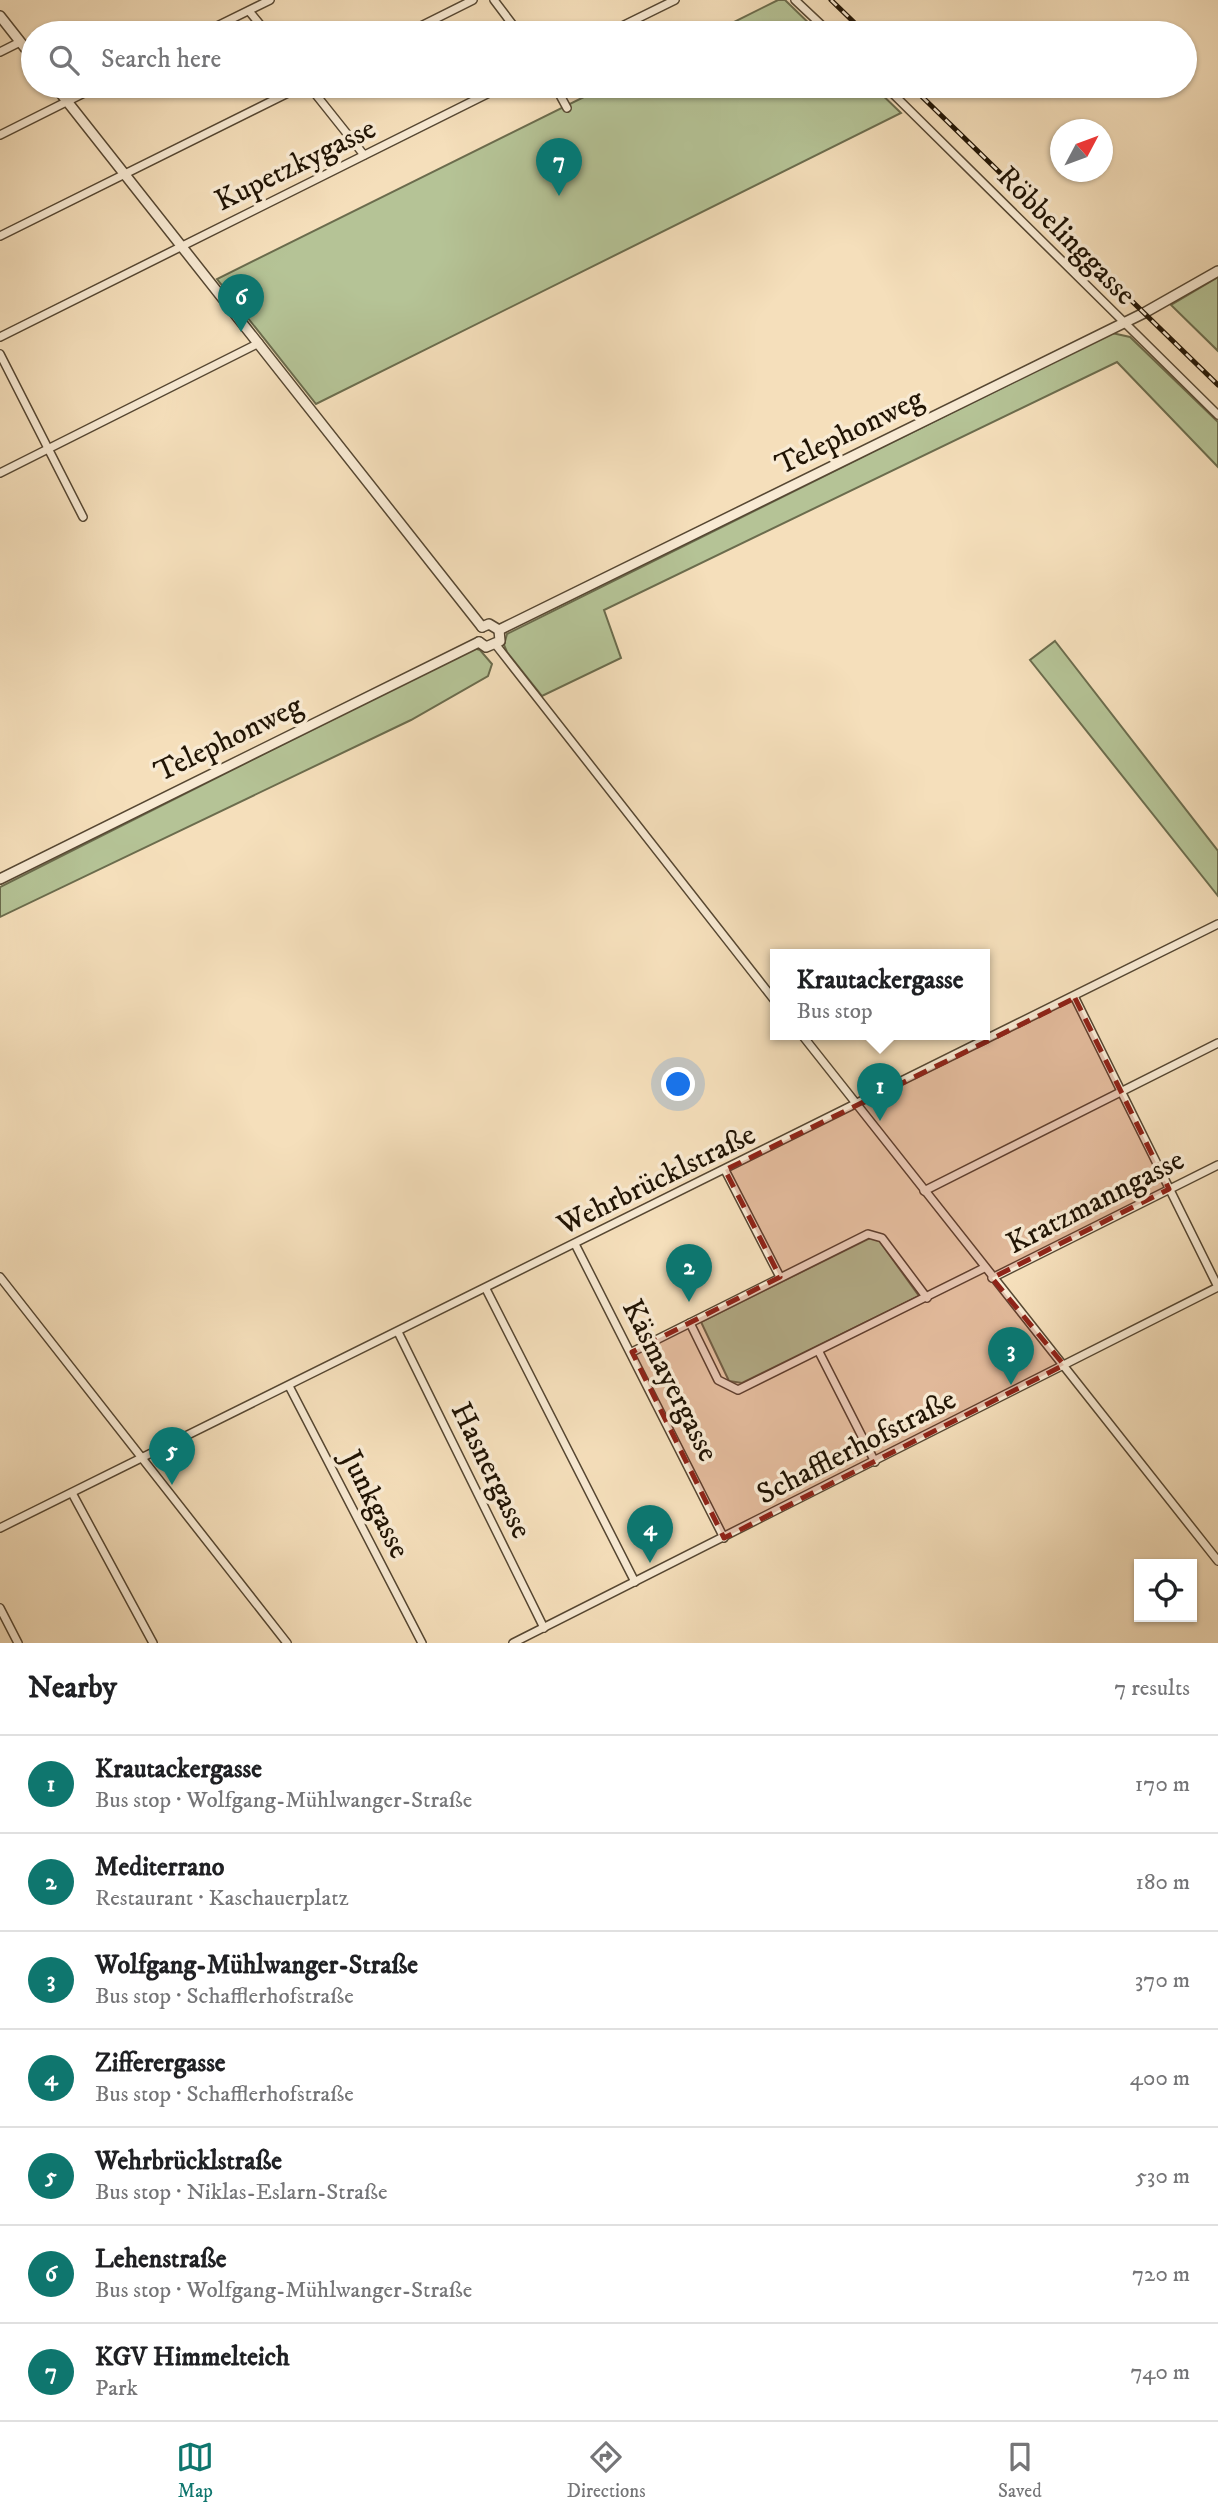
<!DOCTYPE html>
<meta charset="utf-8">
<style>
:root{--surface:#fff;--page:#f2f2f2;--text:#202124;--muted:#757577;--line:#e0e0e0;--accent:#0f766e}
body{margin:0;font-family:"IM FELL DW Pica",serif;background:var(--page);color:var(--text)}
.controls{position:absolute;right:21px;bottom:21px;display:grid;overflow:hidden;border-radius:0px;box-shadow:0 2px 5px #0004}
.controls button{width:63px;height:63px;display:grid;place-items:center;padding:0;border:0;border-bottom:2px solid var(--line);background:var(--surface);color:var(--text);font:35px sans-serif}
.compass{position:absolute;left:1050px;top:119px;width:63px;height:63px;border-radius:50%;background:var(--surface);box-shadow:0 2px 5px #0004;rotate:49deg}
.you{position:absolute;left:679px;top:1085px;width:24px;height:24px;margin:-18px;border:5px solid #fff;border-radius:50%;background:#1a73e8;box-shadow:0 0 0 10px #1a73e833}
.badge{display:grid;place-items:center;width:46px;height:46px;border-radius:50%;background:var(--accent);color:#fff;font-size:23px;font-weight:700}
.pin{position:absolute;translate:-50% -58px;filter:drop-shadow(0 2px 4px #0008)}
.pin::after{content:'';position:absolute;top:37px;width:24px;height:21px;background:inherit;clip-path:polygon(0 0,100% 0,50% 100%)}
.popup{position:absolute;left:770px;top:949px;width:220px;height:91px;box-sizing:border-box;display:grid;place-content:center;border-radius:0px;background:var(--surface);filter:drop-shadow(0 2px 5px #0005);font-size:23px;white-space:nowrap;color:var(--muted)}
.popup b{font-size:26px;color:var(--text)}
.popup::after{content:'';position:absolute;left:50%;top:100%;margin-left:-14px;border:14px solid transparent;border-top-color:var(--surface)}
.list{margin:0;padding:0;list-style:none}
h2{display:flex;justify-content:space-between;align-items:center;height:91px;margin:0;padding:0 28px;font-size:30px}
h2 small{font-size:23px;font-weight:400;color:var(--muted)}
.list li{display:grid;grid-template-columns:46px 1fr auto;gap:21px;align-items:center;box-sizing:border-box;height:98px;padding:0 28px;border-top:2px solid var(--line)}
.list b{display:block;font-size:26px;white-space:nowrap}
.list p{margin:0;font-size:23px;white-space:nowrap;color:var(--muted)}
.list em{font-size:23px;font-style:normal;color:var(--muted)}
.icon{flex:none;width:38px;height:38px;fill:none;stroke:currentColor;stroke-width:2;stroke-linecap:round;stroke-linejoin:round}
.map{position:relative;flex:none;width:1218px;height:1643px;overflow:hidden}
.search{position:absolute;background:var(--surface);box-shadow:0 2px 5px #0004;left:21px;right:21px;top:21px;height:77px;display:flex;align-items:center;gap:18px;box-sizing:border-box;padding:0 24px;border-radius:38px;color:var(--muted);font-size:26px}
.sheet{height:777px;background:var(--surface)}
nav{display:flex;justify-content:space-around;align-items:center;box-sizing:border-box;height:98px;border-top:2px solid var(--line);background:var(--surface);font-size:19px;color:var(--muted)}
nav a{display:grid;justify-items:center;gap:4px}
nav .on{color:var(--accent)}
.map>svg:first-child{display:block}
</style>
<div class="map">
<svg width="1218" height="1643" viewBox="0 0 1218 1643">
<rect width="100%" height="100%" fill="#f5dfbb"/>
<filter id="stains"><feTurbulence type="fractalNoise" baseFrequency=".00286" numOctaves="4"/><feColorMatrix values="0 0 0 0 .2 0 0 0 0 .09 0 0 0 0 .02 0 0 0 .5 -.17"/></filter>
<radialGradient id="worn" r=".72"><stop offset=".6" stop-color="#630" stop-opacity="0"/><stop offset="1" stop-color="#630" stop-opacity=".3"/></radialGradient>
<g fill="#b5c396" stroke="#6b6c4d" stroke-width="2">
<polygon points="778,0 785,0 819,33 712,33"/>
<polygon points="606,86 873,86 901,113 316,404 217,279"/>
<polygon points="1218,277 1218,351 1171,305"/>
<polygon points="1112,333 1130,337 1218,422 1218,467 1117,362 604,610 621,658 542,696 507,652 504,645 507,634"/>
<polygon points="1055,641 1218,851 1218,896 1030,660"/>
<polygon points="474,648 480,650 492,664 488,676 411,720 0,917 0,887"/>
<polygon points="872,1237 878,1239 919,1296 742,1383 729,1381 701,1322"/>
</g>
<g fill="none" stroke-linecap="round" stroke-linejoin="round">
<g stroke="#564732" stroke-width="10">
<g id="minor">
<polyline points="494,0 519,33"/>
<polyline points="795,0 830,33"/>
<polyline points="249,11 267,33"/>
<polyline points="203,33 270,0"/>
<polyline points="407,33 473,0"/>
<polyline points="608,33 675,0"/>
<polyline points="0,52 20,42"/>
<polyline points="309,86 364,155"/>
<polyline points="555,86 567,108"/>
<polyline points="885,86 1218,415"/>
<polyline points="0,135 98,86"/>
<polyline points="0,236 302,86"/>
<polyline points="0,337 503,86"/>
<polyline points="0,354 83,517"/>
<polyline points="0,473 259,343"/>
<polyline points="496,645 775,1001"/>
<polyline points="1075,998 1218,1287"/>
<polyline points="802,1035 1218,1561"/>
<polyline points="725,1170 780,1277"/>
<polyline points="924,1191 1218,1043"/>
<polyline points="575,1244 724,1538"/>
<polyline points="0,1277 287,1643"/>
<polyline points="992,1278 1218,1165"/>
<polyline points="486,1289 635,1582"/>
<polyline points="690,1323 718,1380 738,1390 984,1268"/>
<polyline points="398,1332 544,1628"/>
<polyline points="632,1352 868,1234 882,1238 927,1298"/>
<polyline points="819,1352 875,1462"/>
<polyline points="289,1386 422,1643"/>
<polyline points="72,1493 153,1643"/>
<polyline points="0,1528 1218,924"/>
<polyline points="0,1608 18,1643"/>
<polyline points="513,1643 1218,1287"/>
</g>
</g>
<g stroke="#564732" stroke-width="12">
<g id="tertiary">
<polyline points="0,16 33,58"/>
<polyline points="55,86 482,627"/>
<polyline points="482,627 489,624 499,630"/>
<polyline points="499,630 1144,313 1218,271"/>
<polyline points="479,642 486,647 500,641 499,630"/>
<polyline points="0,879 479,642"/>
</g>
</g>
<use href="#minor" stroke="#f8ead3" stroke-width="7"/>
<use href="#tertiary" stroke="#f8ead3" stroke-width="9"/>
<g stroke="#211404" stroke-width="5">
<g id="rail">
<polyline points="831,0 865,33"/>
<polyline points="911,86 1218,385"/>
</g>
</g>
<use href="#rail" stroke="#f8ead3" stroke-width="2.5" stroke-dasharray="8" stroke-linecap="butt"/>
</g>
<path fill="#8f2418" fill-opacity="0.2" stroke="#8f2418" stroke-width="5" stroke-dasharray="14 9" stroke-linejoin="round" d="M1075,998l94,191 -177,89 72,87 -340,173 -92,-186 148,-75 -55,-107z"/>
<g text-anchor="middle" stroke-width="7" stroke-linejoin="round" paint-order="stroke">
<g font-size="30" fill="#211404" stroke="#f8ead3">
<text transform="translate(295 164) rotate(-26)" y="10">Kupetzkygasse</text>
<text transform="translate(1067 235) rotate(45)" y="10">Röbbelinggasse</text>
<text transform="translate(849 431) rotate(-26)" y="10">Telephonweg</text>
<text transform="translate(228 738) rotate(-26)" y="10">Telephonweg</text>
<text transform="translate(656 1179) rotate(-26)" y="10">Wehrbrücklstraße</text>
<text transform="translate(1095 1201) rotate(-27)" y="10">Kratzmanngasse</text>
<text transform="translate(671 1380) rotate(63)" y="10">Käsmayergasse</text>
<text transform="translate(856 1446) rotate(-27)" y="10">Schafflerhofstraße</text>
<text transform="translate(492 1470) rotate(64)" y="10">Hasnergasse</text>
<text transform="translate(376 1504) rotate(63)" y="10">Junkgasse</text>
</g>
</g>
<rect width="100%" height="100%" filter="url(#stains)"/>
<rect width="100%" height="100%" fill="url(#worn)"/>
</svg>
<div class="controls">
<button><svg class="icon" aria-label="locate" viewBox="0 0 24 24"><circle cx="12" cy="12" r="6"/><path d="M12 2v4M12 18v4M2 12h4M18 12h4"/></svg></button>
</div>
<svg class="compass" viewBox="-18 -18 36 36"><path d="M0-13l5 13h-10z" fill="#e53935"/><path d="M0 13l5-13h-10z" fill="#757577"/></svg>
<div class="you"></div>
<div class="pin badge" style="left:880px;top:1121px">1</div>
<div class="popup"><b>Krautackergasse</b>Bus stop</div>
<div class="pin badge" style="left:689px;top:1302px">2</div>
<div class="pin badge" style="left:1011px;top:1385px">3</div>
<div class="pin badge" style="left:650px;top:1563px">4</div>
<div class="pin badge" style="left:172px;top:1485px">5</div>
<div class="pin badge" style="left:241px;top:332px">6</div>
<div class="pin badge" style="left:559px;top:196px">7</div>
<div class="search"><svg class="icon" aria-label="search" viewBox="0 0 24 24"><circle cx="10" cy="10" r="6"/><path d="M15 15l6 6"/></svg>Search here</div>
</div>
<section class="sheet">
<h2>Nearby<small>7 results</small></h2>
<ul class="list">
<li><span class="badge">1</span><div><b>Krautackergasse</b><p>Bus stop · Wolfgang-Mühlwanger-Straße</p></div><em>170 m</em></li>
<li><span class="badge">2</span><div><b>Mediterrano</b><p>Restaurant · Kaschauerplatz</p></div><em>180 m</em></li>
<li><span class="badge">3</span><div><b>Wolfgang-Mühlwanger-Straße</b><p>Bus stop · Schafflerhofstraße</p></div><em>370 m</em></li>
<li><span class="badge">4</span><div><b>Zifferergasse</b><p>Bus stop · Schafflerhofstraße</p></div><em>400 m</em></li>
<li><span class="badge">5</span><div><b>Wehrbrücklstraße</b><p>Bus stop · Niklas-Eslarn-Straße</p></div><em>530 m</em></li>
<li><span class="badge">6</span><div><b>Lehenstraße</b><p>Bus stop · Wolfgang-Mühlwanger-Straße</p></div><em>720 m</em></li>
<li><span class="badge">7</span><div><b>KGV Himmelteich</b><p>Park</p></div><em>740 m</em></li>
</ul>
</section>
<nav>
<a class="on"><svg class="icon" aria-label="map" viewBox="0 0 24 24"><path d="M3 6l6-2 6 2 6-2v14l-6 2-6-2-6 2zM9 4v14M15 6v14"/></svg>Map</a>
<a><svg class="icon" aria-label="directions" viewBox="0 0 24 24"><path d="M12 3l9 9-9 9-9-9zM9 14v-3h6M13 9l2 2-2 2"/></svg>Directions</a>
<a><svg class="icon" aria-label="saved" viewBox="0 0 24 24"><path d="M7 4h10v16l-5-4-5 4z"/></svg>Saved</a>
</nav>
